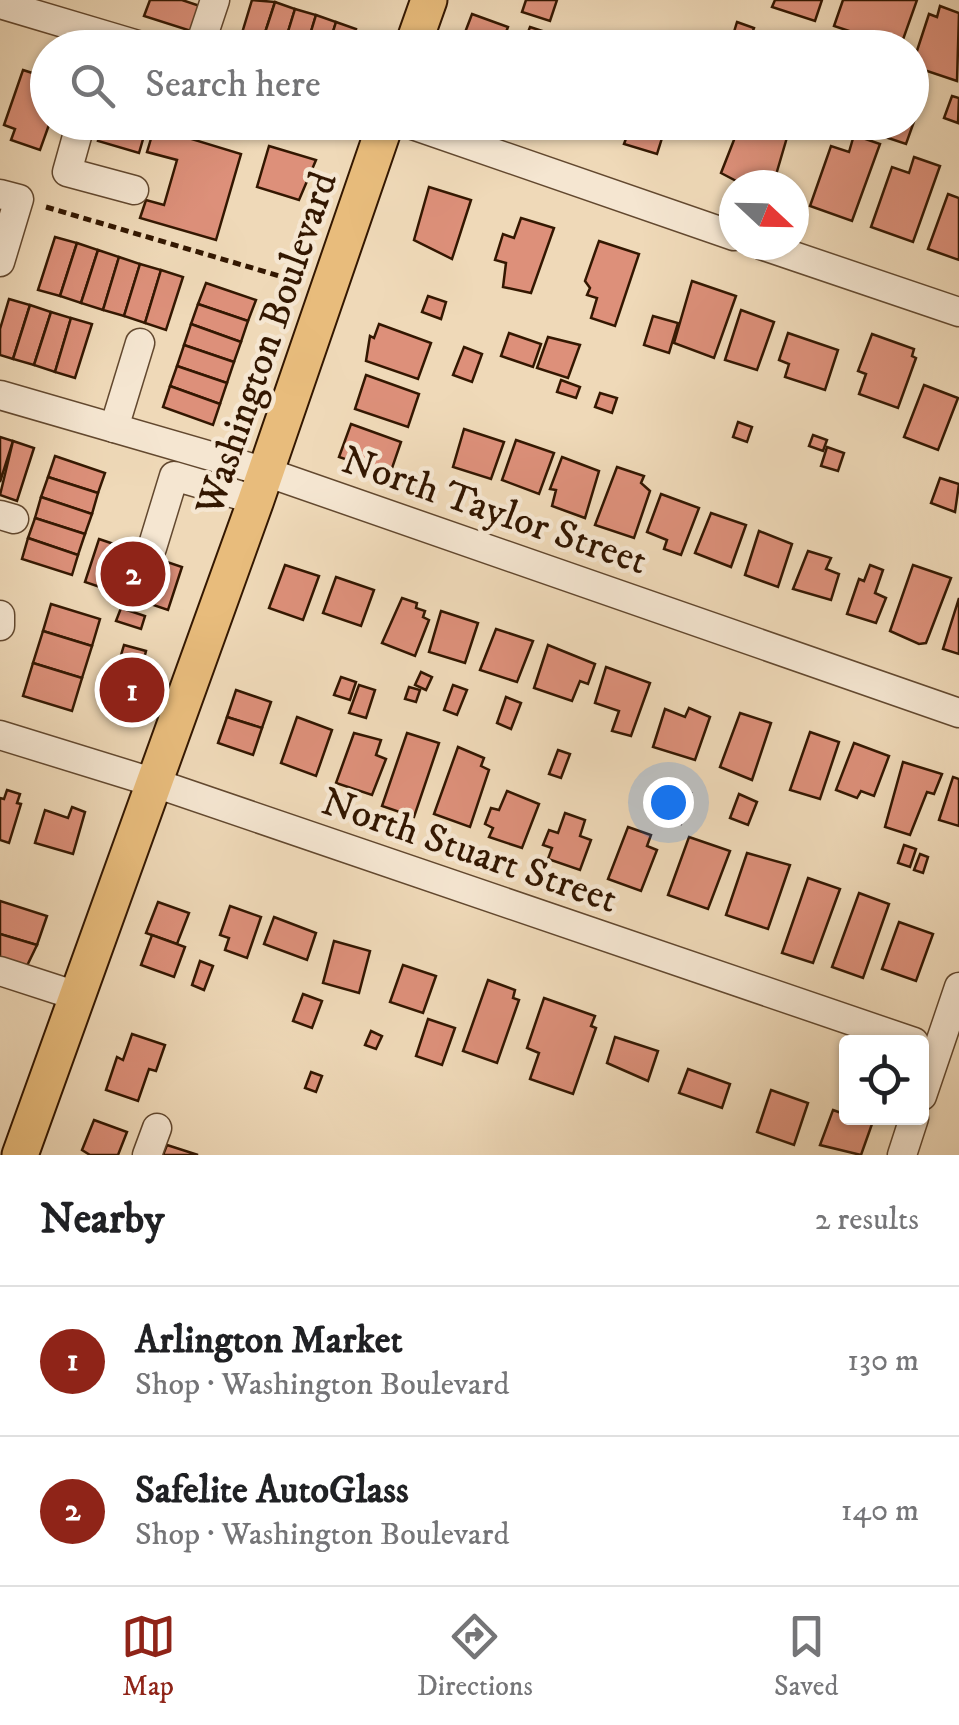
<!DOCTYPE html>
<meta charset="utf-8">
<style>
:root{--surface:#fff;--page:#f2f2f2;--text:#202124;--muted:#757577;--line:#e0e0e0;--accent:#8f2418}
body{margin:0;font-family:"IM FELL DW Pica",serif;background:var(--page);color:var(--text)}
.controls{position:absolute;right:30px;bottom:30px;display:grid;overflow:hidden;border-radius:10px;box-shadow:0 2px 8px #0004}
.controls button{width:90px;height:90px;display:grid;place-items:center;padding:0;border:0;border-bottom:2px solid var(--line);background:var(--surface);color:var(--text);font:50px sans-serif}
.compass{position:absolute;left:719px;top:170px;width:90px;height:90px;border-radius:50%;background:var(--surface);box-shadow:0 2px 8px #0004;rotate:112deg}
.you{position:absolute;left:668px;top:802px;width:35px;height:35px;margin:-25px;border:8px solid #fff;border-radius:50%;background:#1a73e8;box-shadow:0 0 0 15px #1a73e833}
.badge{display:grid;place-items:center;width:65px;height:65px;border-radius:50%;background:var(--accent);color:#fff;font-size:32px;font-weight:700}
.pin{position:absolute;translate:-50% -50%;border:5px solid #fff;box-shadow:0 2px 10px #0006}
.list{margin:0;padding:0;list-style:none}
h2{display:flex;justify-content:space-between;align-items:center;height:130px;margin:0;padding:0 40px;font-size:42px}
h2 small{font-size:32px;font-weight:400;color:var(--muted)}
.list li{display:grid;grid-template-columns:65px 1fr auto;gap:30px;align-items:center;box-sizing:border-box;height:150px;padding:0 40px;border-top:2px solid var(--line)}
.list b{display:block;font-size:38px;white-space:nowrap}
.list p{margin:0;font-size:32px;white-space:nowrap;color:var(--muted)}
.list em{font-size:32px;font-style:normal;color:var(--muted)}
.icon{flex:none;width:55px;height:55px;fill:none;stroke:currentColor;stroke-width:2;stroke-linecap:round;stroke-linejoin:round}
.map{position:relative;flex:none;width:959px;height:1155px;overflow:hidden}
.search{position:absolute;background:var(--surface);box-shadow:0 2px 8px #0004;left:30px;right:30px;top:30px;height:110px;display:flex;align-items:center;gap:25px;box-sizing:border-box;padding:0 35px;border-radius:55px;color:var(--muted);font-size:38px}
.sheet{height:430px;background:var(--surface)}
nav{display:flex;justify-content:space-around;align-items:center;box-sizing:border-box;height:140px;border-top:2px solid var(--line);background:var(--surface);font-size:28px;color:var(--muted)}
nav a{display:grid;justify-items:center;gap:5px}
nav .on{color:var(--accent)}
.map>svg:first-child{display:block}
</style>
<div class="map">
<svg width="959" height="1155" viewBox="0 0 959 1155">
<rect width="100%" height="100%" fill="#efd9b8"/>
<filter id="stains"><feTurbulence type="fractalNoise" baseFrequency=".002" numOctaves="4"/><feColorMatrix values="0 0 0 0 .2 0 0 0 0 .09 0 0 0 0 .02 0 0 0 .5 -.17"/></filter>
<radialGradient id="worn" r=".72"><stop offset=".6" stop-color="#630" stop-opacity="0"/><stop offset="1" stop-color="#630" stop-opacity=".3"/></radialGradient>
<g fill="#dd907a" stroke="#331701" stroke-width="2.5">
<polygon points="150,0 182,0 200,6 191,31 144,16"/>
<polygon points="252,0 275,2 260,48 239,43"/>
<polygon points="526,0 557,0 550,21 522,12"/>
<polygon points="775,0 822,0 815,21 772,7"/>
<polygon points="843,0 917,0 900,48 834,26"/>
<polygon points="275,2 295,9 283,48 260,48"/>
<polygon points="940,6 959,13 957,81 912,66 929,14 937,17"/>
<polygon points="295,9 316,15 306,48 283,48"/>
<polygon points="472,14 508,27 500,48 461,43"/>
<polygon points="316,15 336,22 328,48 306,48"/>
<polygon points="336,22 356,29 350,48 328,48"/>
<polygon points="737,22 754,28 747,48 730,45"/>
<polygon points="530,27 561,37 557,48 517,48 523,45"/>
<polygon points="786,37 813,45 813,48 782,48"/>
<polygon points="23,70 48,78 50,122 40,150 11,140 15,129 4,125"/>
<polygon points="952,96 959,98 958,123 944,118"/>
<polygon points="912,115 916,116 906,144 888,138 894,122 912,122"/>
<polygon points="103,122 148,122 139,153 98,141"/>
<polygon points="156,122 192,122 188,138 241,154 216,240 140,218 146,200 164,205 177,160 147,152"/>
<polygon points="562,122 605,122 601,134"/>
<polygon points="632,122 667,122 657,154 624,144"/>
<polygon points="741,122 788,134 773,185 744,185 721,173"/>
<polygon points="854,135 880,144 852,221 810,206 831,146 849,152"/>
<polygon points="269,146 316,160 299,200 257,187"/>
<polygon points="914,157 940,166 913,242 871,227 892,167 909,173"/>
<polygon points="429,187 471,200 452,259 414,240"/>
<polygon points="948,194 959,198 959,260 928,249"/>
<polygon points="521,218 554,228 531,293 503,287 506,263 495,260 503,234 514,238"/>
<polygon points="55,237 77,243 60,296 38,290"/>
<polygon points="599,241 639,254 615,326 591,318 597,298 587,295 590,288 585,281"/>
<polygon points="77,243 98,250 81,303 60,296"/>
<polygon points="98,250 119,257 103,310 81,303"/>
<polygon points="119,257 140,264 124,316 103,310"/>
<polygon points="140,264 161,270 145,323 124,316"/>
<polygon points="161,270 183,277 166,330 145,323"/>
<polygon points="692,281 736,296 714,358 674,343"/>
<polygon points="206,283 256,300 248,321 198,304"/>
<polygon points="428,296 446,302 441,319 422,312"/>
<polygon points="9,299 30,305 13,359 0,355 0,329"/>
<polygon points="198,304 248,321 241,342 191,324"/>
<polygon points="30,305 51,312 34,365 13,359"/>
<polygon points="741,310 774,322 757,370 725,360"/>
<polygon points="51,312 71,318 55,372 34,365"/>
<polygon points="653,316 678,323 669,353 644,345"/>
<polygon points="71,318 92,324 75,378 55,372"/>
<polygon points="191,324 241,342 234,362 184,345"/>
<polygon points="379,324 431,343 418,379 366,361 370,336 374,338"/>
<polygon points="509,333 541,344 533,367 501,356"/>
<polygon points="788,333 838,350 825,390 785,377 789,364 779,360"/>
<polygon points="872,334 914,349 912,356 916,358 898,408 859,394 866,374 858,371"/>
<polygon points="548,337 580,345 568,378 537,368"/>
<polygon points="184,345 234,362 227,383 177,366"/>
<polygon points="464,347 482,354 472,382 453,375"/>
<polygon points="177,366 227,383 220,404 170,386"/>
<polygon points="366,375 419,394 408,427 355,409"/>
<polygon points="561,380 580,387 576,398 557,392"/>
<polygon points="924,385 958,398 938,450 904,437"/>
<polygon points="170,386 220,404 213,425 163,407"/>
<polygon points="600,393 617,398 612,413 595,407"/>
<polygon points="738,422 752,427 747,442 733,437"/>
<polygon points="351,424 401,442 390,474 339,457"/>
<polygon points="464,429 504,442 491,479 453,467"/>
<polygon points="813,435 827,440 823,451 809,446"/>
<polygon points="0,437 13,441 0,482"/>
<polygon points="516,440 554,453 539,494 502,480"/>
<polygon points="13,441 34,448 17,501 0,495"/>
<polygon points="827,447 844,453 838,471 821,466"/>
<polygon points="55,456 105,473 98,493 48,477"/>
<polygon points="562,457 599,471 585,518 552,506 556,490 550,489"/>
<polygon points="617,467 644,476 641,483 650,491 634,538 595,525"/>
<polygon points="48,477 98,493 92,514 41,497"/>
<polygon points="940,478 959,484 955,512 931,503"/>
<polygon points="661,494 699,508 681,555 664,549 667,540 647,532"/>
<polygon points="41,497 92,514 85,534 35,518"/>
<polygon points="711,513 746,525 731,567 695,553"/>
<polygon points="35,518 85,534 78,555 28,538"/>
<polygon points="759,531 792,544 778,587 745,575"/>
<polygon points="28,538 78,555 72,575 22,559"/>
<polygon points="99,539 182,567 168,610 85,582"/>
<polygon points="808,551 831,558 826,569 839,574 831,600 793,589"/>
<polygon points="285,565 319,576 303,620 269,608"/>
<polygon points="870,565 883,570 875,593 886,598 876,623 847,614 859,579 864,581"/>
<polygon points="913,565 951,578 926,643 919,644 890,631"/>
<polygon points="336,577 374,590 361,626 323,613"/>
<polygon points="402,598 417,603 416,608 425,611 423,617 429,620 415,656 382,643"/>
<polygon points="959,598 959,654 943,649"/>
<polygon points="51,604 100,619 92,646 43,631"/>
<polygon points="121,608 145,616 141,629 116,621"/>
<polygon points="441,611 478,623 465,663 429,652"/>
<polygon points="496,629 533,641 517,682 480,670"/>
<polygon points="43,631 92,646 82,678 33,663"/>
<polygon points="124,645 146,651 142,667 158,672 145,716 140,719 105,709"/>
<polygon points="548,645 595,664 588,684 580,681 572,701 534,688"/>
<polygon points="33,663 82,678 72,711 23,696"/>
<polygon points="606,667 650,683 631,736 612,731 619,711 595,703"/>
<polygon points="421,672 432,677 426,690 415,685"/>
<polygon points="341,677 356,682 350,700 334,695"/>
<polygon points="359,685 375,690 366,718 349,713"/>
<polygon points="453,685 467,690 457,715 444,710"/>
<polygon points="409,687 420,690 416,702 405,699"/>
<polygon points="236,690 271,702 262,728 227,717"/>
<polygon points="506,697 521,703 511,729 497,723"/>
<polygon points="689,708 710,717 695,760 653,747 665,709 685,717"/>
<polygon points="740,713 771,723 752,780 720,767"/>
<polygon points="227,717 262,728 253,755 218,743"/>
<polygon points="297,717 332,730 316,776 281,763"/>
<polygon points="810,732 839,742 820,799 790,790"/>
<polygon points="354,733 381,740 376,755 386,759 372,795 336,783"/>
<polygon points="407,733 439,743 414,817 382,806"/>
<polygon points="854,743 889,756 874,796 861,791 857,798 836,790"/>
<polygon points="458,747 484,758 481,766 489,770 470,827 434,814"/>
<polygon points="558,750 570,754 561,778 549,774"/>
<polygon points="903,762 942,774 934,794 927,792 910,835 885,827"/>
<polygon points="953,777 959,779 959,826 939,820"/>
<polygon points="662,783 691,793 681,824 652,814"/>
<polygon points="7,790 20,794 17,803 21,804 9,843 0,840 0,798 4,799"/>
<polygon points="507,791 539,804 522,848 489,837 493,828 485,824 491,808 499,810"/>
<polygon points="739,794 757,802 748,825 730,818"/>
<polygon points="72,807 85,812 73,854 35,843 45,810 68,818"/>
<polygon points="565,813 585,820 580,836 591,840 580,870 548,859 552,848 543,845 549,830 558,833"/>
<polygon points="628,827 651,835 647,846 657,850 641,891 608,879"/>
<polygon points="689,837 730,851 708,909 668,895"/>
<polygon points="904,845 916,849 910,867 898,863"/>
<polygon points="747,853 790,865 768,929 726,915"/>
<polygon points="920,854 928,857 923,873 914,870"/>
<polygon points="808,878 840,889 813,963 782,953"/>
<polygon points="859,893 889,904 863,978 832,967"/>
<polygon points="0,901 47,916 37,945 0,934"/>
<polygon points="158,902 189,913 177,944 146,933"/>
<polygon points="230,906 261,917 247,958 225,950 229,938 220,935"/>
<polygon points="274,917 316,933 307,960 264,944"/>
<polygon points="899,922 933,934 916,981 882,969"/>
<polygon points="0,934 37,945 24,972 0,964"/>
<polygon points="152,935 185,947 174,977 141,965"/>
<polygon points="334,941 370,951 359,993 323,983"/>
<polygon points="200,961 213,966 204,990 192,985"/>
<polygon points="403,965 436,976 423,1013 390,1002"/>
<polygon points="488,980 515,990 513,998 519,1000 497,1063 463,1051"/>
<polygon points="303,994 322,1001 312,1028 293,1021"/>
<polygon points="544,998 595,1016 591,1026 596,1028 573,1094 530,1079 539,1053 527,1048"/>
<polygon points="428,1019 455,1028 442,1065 416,1056"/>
<polygon points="371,1031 382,1036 376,1049 365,1045"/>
<polygon points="132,1034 165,1045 156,1071 149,1069 138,1101 106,1090 117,1057 123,1060"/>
<polygon points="615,1037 658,1051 648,1081 607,1063"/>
<polygon points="688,1069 730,1084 722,1108 679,1093"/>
<polygon points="311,1072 322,1076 316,1092 305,1088"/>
<polygon points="771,1090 808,1103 794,1145 757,1132"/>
<polygon points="833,1110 872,1124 861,1155 820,1145"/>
<polygon points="94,1120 127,1132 118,1155 90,1155 82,1150"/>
<polygon points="167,1145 198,1155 163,1155"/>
</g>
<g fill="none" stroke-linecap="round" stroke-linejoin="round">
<g stroke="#62482f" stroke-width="31">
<g id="minor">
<polyline points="0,4 148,48"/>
<polyline points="199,48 215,0"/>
<polyline points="81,122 67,172 134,190"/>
<polyline points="404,122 734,236"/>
<polyline points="0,194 19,199 0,262"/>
<polyline points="761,245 959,312"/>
<polyline points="0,395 266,472 959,713"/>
<polyline points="114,428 140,343"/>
<polyline points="0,515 14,519"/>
<polyline points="152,548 174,476 256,500"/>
<polyline points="0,615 0,626"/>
<polyline points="0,735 155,783 914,1042"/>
<polyline points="0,971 77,996"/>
<polyline points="922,1096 959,987"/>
<polyline points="147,1155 157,1128"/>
<polyline points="902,1155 914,1118"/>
</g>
</g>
<g stroke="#331701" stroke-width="39">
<g id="major">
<polyline points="412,48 429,0"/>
<polyline points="20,1155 256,500 386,122"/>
</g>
</g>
<polyline stroke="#331701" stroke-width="5" stroke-dasharray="8 5" stroke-linecap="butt" points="46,207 293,280"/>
<use href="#minor" stroke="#f5e6d1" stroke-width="28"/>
<use href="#major" stroke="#e8bc7c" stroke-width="35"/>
</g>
<g text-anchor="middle" stroke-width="9" stroke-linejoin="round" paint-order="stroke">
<g font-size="40" fill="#331701" stroke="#f5e6d1">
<text transform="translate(265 343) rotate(-71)" y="14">Washington Boulevard</text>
<text transform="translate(495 509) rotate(19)" y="14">North Taylor Street</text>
<text transform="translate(470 849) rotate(19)" y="14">North Stuart Street</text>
</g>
</g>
<rect width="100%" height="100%" filter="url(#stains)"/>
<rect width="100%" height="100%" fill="url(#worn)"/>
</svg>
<div class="controls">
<button><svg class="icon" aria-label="locate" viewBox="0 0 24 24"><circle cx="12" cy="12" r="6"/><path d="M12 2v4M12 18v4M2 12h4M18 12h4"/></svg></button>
</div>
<svg class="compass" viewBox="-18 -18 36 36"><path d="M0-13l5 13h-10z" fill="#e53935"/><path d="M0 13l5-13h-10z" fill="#757577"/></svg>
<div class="you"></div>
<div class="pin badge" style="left:132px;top:690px">1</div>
<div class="pin badge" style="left:133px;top:574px">2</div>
<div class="search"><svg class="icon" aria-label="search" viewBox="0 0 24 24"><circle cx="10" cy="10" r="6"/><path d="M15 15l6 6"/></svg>Search here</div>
</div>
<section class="sheet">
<h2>Nearby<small>2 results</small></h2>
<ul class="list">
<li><span class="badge">1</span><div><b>Arlington Market</b><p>Shop · Washington Boulevard</p></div><em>130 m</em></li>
<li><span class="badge">2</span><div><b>Safelite AutoGlass</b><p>Shop · Washington Boulevard</p></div><em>140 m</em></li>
</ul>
</section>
<nav>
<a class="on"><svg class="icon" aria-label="map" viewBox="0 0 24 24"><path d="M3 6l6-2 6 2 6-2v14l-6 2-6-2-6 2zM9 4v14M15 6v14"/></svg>Map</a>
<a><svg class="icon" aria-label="directions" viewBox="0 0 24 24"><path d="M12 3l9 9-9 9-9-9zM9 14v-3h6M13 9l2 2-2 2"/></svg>Directions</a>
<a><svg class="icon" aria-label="saved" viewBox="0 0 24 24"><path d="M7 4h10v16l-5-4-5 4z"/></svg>Saved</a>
</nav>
